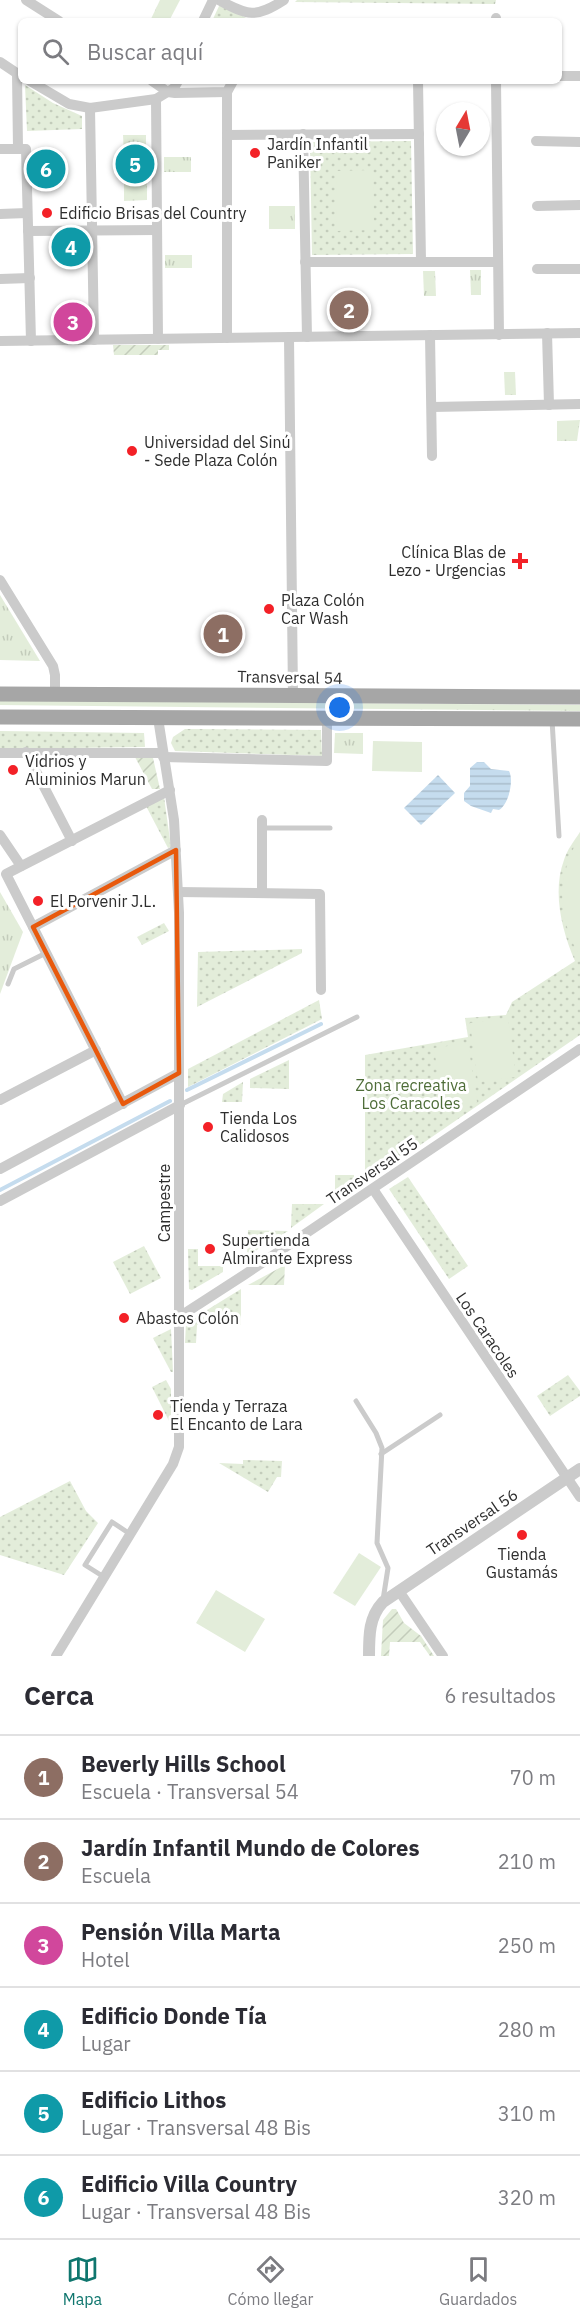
<!DOCTYPE html>
<html lang="es">
<meta charset="utf-8">
<style>
:root{--surface:#fff;--page:#f7f7f7;--text:#2b2b33;--muted:#7c7c81;--line:#e1e1e2;--accent:#0f766e}
body{margin:0;font-family:"IBM Plex Sans",sans-serif;background:var(--page);color:var(--text)}
.compass{position:absolute;left:436px;top:102px;width:54px;height:54px;border-radius:50%;background:var(--surface);box-shadow:0 2px 4px #0004;rotate:10deg}
.you{position:absolute;left:340px;top:708px;width:21px;height:21px;margin:-15px;border:4px solid #fff;border-radius:50%;background:#1a73e8;box-shadow:0 0 0 9px #1a73e833}
.badge{display:grid;place-items:center;width:39px;height:39px;border-radius:50%;background:var(--accent);color:#fff;font-size:20px;font-weight:700}
.pin{position:absolute;translate:-50% -50%;border:3px solid #fff;box-shadow:0 2px 6px #0006}
.list{margin:0;padding:0;list-style:none}
h2{display:flex;justify-content:space-between;align-items:center;height:78px;margin:0;padding:0 24px;font-size:26px}
h2 small{font-size:20px;font-weight:400;color:var(--muted)}
.list li{display:grid;grid-template-columns:39px 1fr auto;gap:18px;align-items:center;box-sizing:border-box;height:84px;padding:0 24px;border-top:2px solid var(--line)}
.list b{display:block;font-size:22px;white-space:nowrap}
.list p{margin:0;font-size:20px;white-space:nowrap;color:var(--muted)}
.list em{font-size:20px;font-style:normal;color:var(--muted)}
.icon{flex:none;width:33px;height:33px;fill:none;stroke:currentColor;stroke-width:2;stroke-linecap:round;stroke-linejoin:round}
.map{position:relative;flex:none;width:580px;height:1656px;overflow:hidden}
.search{position:absolute;background:var(--surface);box-shadow:0 2px 4px #0004;left:18px;right:18px;top:18px;height:66px;display:flex;align-items:center;gap:15px;box-sizing:border-box;padding:0 21px;border-radius:9px;color:var(--muted);font-size:22px}
.sheet{height:582px;background:var(--surface)}
nav{display:flex;justify-content:space-around;align-items:center;box-sizing:border-box;height:84px;border-top:2px solid var(--line);background:var(--surface);font-size:16px;color:var(--muted)}
nav a{display:grid;justify-items:center;gap:3px}
nav .on{color:var(--accent)}
.map>svg:first-child{display:block}
</style>
<div class="map">
<svg width="580" height="1656" viewBox="0 0 580 1656">
<defs>
<pattern id="grass-tufts" width="24" height="20" patternUnits="userSpaceOnUse" patternTransform="scale(1.5)"><rect width="24" height="20" fill="#e3edda"/><path d="M3 7l-1-3M5 7V3M7 7l1-3M15 17l-1-3M17 17v-4M19 17l1-3" fill="none" stroke="#c3ccbb"/></pattern>
<pattern id="park-dots" width="8" height="8" patternUnits="userSpaceOnUse" patternTransform="scale(1.5)"><rect width="8" height="8" fill="#e3edda"/><path d="M2 2h.1M6 6h.1" fill="none" stroke="#c3ccbb" stroke-width="1.8" stroke-linecap="round"/></pattern>
<pattern id="garden-furrows" width="10" height="10" patternUnits="userSpaceOnUse" patternTransform="scale(1.5)"><rect width="10" height="10" fill="#e3edda"/><path d="M-1 1l2-2M0 10L10 0M9 11l2-2" fill="none" stroke="#c3ccbb"/></pattern>
<pattern id="water-rules" width="6" height="5" patternUnits="userSpaceOnUse" patternTransform="scale(1.5)"><rect width="6" height="5" fill="#c5dcee"/><path d="M0 2.5h6" fill="none" stroke="#aabdcc"/></pattern>
</defs>
<rect width="100%" height="100%" fill="#fff"/>
<g fill="url(#grass-tufts)">
<polygon points="160,0 180,0 169,21 150,21"/>
<polygon points="123,135 146,135 146,155 124,156"/>
<rect x="164" y="157" width="27" height="15"/>
<polygon points="147,173 147,200 124,201 124,174"/>
<rect x="269" y="206" width="26" height="23"/>
<rect x="165" y="255" width="27" height="13"/>
<polygon points="470,270 481,270 481,295 471,295"/>
<polygon points="423,271 435,271 436,296 424,296"/>
<polygon points="504,372 515,372 516,395 505,395"/>
<polygon points="580,420 577,441 557,441 557,421"/>
<polygon points="0,595 40,661 0,660"/>
<polygon points="0,700 580,705 580,711 0,705"/>
<polygon points="335,733 363,733 363,754 334,753"/>
<polygon points="0,892 23,932 0,994"/>
</g>
<g fill="url(#park-dots)">
<polygon points="297,0 496,0 495,4 295,2"/>
<polygon points="220,4 250,20 212,21"/>
<polygon points="25,85 53,103 82,116 82,129 27,131"/>
<polygon points="411,141 413,254 312,255 310,142"/>
<polygon points="185,729 321,730 322,756 175,751 171,743 173,737"/>
<polygon points="0,731 144,733 145,747 0,749"/>
<polygon points="164,797 171,847 168,848 146,806"/>
<path d="M580,832v203l-215,148v-128l103,-18 -3,-19 41,-3 6,-13 63,-41c-13,-30 -23,-69 -11,-101 3,-10 10,-19 16,-28z"/>
<polygon points="164,923 169,931 142,945 137,937"/>
<polygon points="302,949 302,953 197,1007 198,952"/>
<polygon points="319,1000 322,1019 188,1087 188,1069"/>
<polygon points="289,1060 289,1089 250,1088 250,1079"/>
<polygon points="243,1082 242,1102 222,1102 223,1094"/>
<polygon points="335,1175 354,1175 354,1186 335,1198"/>
<polygon points="408,1177 468,1266 449,1279 389,1189"/>
<polygon points="292,1204 324,1204 291,1228"/>
<polygon points="248,1230 288,1231 247,1256"/>
<polygon points="144,1246 161,1278 130,1294 113,1262"/>
<polygon points="188,1249 198,1249 198,1266 223,1266 223,1272 192,1290 189,1289"/>
<polygon points="241,1289 241,1325 197,1325 196,1343 185,1343 186,1323"/>
<polygon points="171,1329 173,1372 171,1372 153,1338"/>
<polygon points="568,1375 580,1391 580,1396 550,1416 537,1396"/>
<polygon points="166,1380 171,1389 171,1420 169,1421 152,1387"/>
<polygon points="243,1460 282,1461 281,1477 277,1477 268,1492 219,1463 243,1464"/>
<polygon points="70,1481 86,1511 98,1523 64,1575 0,1555 0,1517"/>
</g>
<g fill="url(#garden-furrows)">
<polygon points="113,345 169,345 169,350 158,350 158,355 114,355"/>
<polygon points="135,757 153,758 160,789 152,789"/>
<polygon points="285,1265 284,1285 248,1285"/>
<polygon points="392,1609 396,1609 404,1623 421,1636 434,1656 430,1656 420,1642 390,1642 389,1656 381,1656 383,1620"/>
</g>
<g fill="#e3edda">
<polygon points="373,170 374,230 337,231 336,171"/>
<polygon points="373,741 422,742 422,772 372,771"/>
<path d="M580,836v121c-23,-40 -24,-81 0,-121z"/>
<polygon points="508,1018 516,1077 478,1082 470,1023"/>
<polygon points="468,1043 477,1102 443,1107 434,1048"/>
<polygon points="359,1553 381,1567 355,1606 333,1593"/>
<polygon points="216,1590 265,1619 245,1652 196,1623"/>
</g>
<g fill="url(#water-rules)">
<path d="M477,762h7l7,7 18,2c5,9 0,33 -10,39l-6,-1 -2,4 -20,-7 -7,-5v-8l6,-7v-18z"/>
<polygon points="438,775 455,793 421,825 404,808"/>
</g>
<g fill="none" stroke-linecap="round" stroke-linejoin="round">
<g stroke="#c5dcee" stroke-width="4">
<polyline points="187,1090 321,1024"/>
<polyline points="0,1190 170,1101"/>
</g>
<g stroke="#cbcbcb" stroke-width="5">
<polyline points="552,720 559,836"/>
<polyline points="262,828 330,828"/>
<polyline points="8,984 14,969 46,953"/>
<polyline points="180,1105 357,1017"/>
<polyline points="356,1401 376,1433 382,1448 377,1543 388,1568 383,1600"/>
<polyline points="381,1454 440,1415"/>
<polyline points="104,1577 85,1565 112,1522 130,1534"/>
</g>
<g stroke="#cbcbcb" stroke-width="10">
<polyline points="26,0 59,21"/>
<path d="M219,0c29,16 37,18 65,0"/>
<polyline points="203,21 213,0"/>
<polyline points="496,21 496,18"/>
<polyline points="0,62 21,76"/>
<polyline points="17,73 18,149"/>
<polyline points="559,76 580,76"/>
<polyline points="30,81 69,104 90,108 156,99 174,88 178,81"/>
<polyline points="152,81 168,92 175,93 227,92 233,81"/>
<polyline points="418,81 421,261"/>
<polyline points="496,81 499,335"/>
<polyline points="227,92 227,338"/>
<polyline points="156,99 158,339"/>
<polyline points="90,108 94,340"/>
<polyline points="303,134 307,337"/>
<polyline points="227,135 419,134"/>
<polyline points="536,141 580,142"/>
<polyline points="0,149 26,149 31,341"/>
<polyline points="537,206 580,205"/>
<polyline points="0,214 27,213"/>
<polyline points="28,231 157,230"/>
<polyline points="305,262 497,262"/>
<polyline points="537,269 580,269"/>
<polyline points="0,279 30,278"/>
<polyline points="547,333 549,405"/>
<polyline points="430,335 432,456"/>
<polyline points="289,337 293,696"/>
<polyline points="0,341 580,333"/>
<polyline points="432,407 580,404"/>
<polyline points="0,580 53,666 55,675 55,693"/>
<polyline points="26,752 72,841"/>
<polyline points="0,753 163,753"/>
<polyline points="163,757 327,761 327,719"/>
<polyline points="262,820 262,893"/>
<polyline points="0,835 21,866"/>
<polyline points="178,892 320,894 321,990"/>
<polyline points="33,927 176,850"/>
<polyline points="0,1100 96,1050"/>
<polyline points="123,1104 6,874 170,790"/>
<polyline points="0,1169 179,1073"/>
<polyline points="373,1189 580,1497"/>
<polyline points="0,1201 180,1105"/>
<polyline points="179,1317 244,1275 580,1049"/>
<polyline points="399,1591 443,1656"/>
<polyline points="56,1656 173,1464 179,1447 179,913 174,820 158,718"/>
</g>
<path stroke="#cbcbcb" stroke-width="12" d="M369,1656c0,-21 0,-39 14,-54l197,-133"/>
<g stroke="#a6a6a6" stroke-width="15">
<polyline points="0,694 580,697"/>
<polyline points="0,717 580,719"/>
</g>
</g>
<path fill="none" stroke="#e8590c" stroke-width="4.5" stroke-linejoin="round" d="M176,850l3,223 -56,31 -90,-177z"/>
<g fill="#f32127" stroke="#fff" stroke-width="2">
<circle cx="255" cy="153" r="6"/>
<circle cx="47" cy="213" r="6"/>
<circle cx="132" cy="451" r="6"/>
<path d="M517 552h6v6h6v6h-6v6h-6v-6h-6v-6h6z"/>
<circle cx="269" cy="609" r="6"/>
<circle cx="13" cy="770" r="6"/>
<circle cx="38" cy="901" r="6"/>
<circle cx="208" cy="1127" r="6"/>
<circle cx="210" cy="1249" r="6"/>
<circle cx="124" cy="1318" r="6"/>
<circle cx="158" cy="1415" r="6"/>
<circle cx="522" cy="1535" r="6"/>
</g>
<g text-anchor="middle" stroke-width="6" stroke-linejoin="round" paint-order="stroke">
<g font-size="16" fill="#2e2e2e" stroke="#fff" text-anchor="start">
<text x="267" y="150">Jardín Infantil<tspan x="267" dy="18">Paniker</tspan></text>
<text x="59" y="219">Edificio Brisas del Country</text>
<text x="144" y="448">Universidad del Sinú<tspan x="144" dy="18">- Sede Plaza Colón</tspan></text>
<text x="506" y="558" text-anchor="end">Clínica Blas de<tspan x="506" dy="18">Lezo - Urgencias</tspan></text>
<text x="281" y="606">Plaza Colón<tspan x="281" dy="18">Car Wash</tspan></text>
<text x="25" y="767">Vidrios y<tspan x="25" dy="18">Aluminios Marun</tspan></text>
<text x="50" y="907">El Porvenir J.L.</text>
<text x="220" y="1124">Tienda Los<tspan x="220" dy="18">Calidosos</tspan></text>
<text x="222" y="1246">Supertienda<tspan x="222" dy="18">Almirante Express</tspan></text>
<text x="136" y="1324">Abastos Colón</text>
<text x="170" y="1412">Tienda y Terraza<tspan x="170" dy="18">El Encanto de Lara</tspan></text>
<text x="522" y="1560" text-anchor="middle">Tienda<tspan x="522" dy="18">Gustamás</tspan></text>
</g>
<g font-size="16" fill="#2e2e2e" stroke="#fff">
<text transform="translate(290 677) rotate(1)" y="6">Transversal 54</text>
<text transform="translate(372 1171) rotate(-34)" y="6">Transversal 55</text>
<text transform="translate(164 1203) rotate(-90)" y="6">Campestre</text>
<text transform="translate(488 1335) rotate(56)" y="6">Los Caracoles</text>
<text transform="translate(472 1522) rotate(-34)" y="6">Transversal 56</text>
</g>
<g font-size="16" fill="#4e6d38" stroke="#fff">
<text x="411" y="1091">Zona recreativa<tspan x="411" dy="18">Los Caracoles</tspan></text>
</g>
</g>
</svg>
<svg class="compass" viewBox="-18 -18 36 36"><path d="M0-13l5 13h-10z" fill="#e53935"/><path d="M0 13l5-13h-10z" fill="#7c7c81"/></svg>
<div class="you"></div>
<div class="pin badge" style="left:223px;top:634px;background:#8d6e63">1</div>
<div class="pin badge" style="left:349px;top:310px;background:#8d6e63">2</div>
<div class="pin badge" style="left:73px;top:322px;background:#d1479c">3</div>
<div class="pin badge" style="left:71px;top:247px;background:#0f9aa8">4</div>
<div class="pin badge" style="left:135px;top:164px;background:#0f9aa8">5</div>
<div class="pin badge" style="left:46px;top:169px;background:#0f9aa8">6</div>
<div class="search"><svg class="icon" aria-label="search" viewBox="0 0 24 24"><circle cx="10" cy="10" r="6"/><path d="M15 15l6 6"/></svg>Buscar aquí</div>
</div>
<section class="sheet">
<h2>Cerca<small>6 resultados</small></h2>
<ul class="list">
<li><span class="badge" style="background:#8d6e63">1</span><div><b>Beverly Hills School</b><p>Escuela · Transversal 54</p></div><em>70 m</em></li>
<li><span class="badge" style="background:#8d6e63">2</span><div><b>Jardín Infantil Mundo de Colores</b><p>Escuela</p></div><em>210 m</em></li>
<li><span class="badge" style="background:#d1479c">3</span><div><b>Pensión Villa Marta</b><p>Hotel</p></div><em>250 m</em></li>
<li><span class="badge" style="background:#0f9aa8">4</span><div><b>Edificio Donde Tía</b><p>Lugar</p></div><em>280 m</em></li>
<li><span class="badge" style="background:#0f9aa8">5</span><div><b>Edificio Lithos</b><p>Lugar · Transversal 48 Bis</p></div><em>310 m</em></li>
<li><span class="badge" style="background:#0f9aa8">6</span><div><b>Edificio Villa Country</b><p>Lugar · Transversal 48 Bis</p></div><em>320 m</em></li>
</ul>
</section>
<nav>
<a class="on"><svg class="icon" aria-label="map" viewBox="0 0 24 24"><path d="M3 6l6-2 6 2 6-2v14l-6 2-6-2-6 2zM9 4v14M15 6v14"/></svg>Mapa</a>
<a><svg class="icon" aria-label="directions" viewBox="0 0 24 24"><path d="M12 3l9 9-9 9-9-9zM9 14v-3h6M13 9l2 2-2 2"/></svg>Cómo llegar</a>
<a><svg class="icon" aria-label="saved" viewBox="0 0 24 24"><path d="M7 4h10v16l-5-4-5 4z"/></svg>Guardados</a>
</nav>
